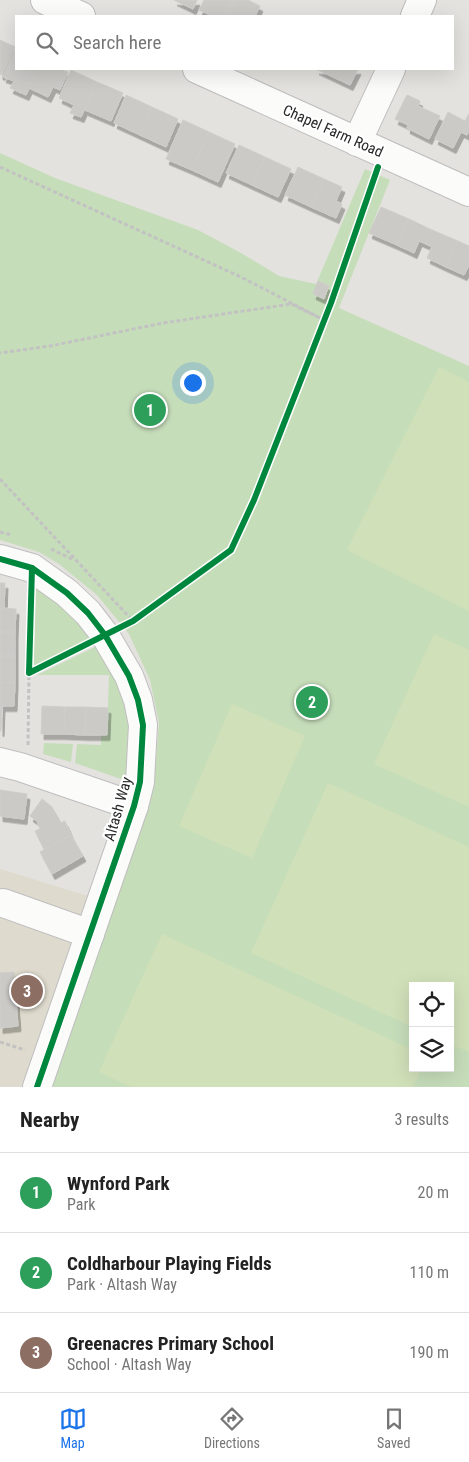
<!DOCTYPE html>
<meta charset="utf-8">
<style>
:root{--surface:#fff;--page:#f2f2f2;--text:#222;--muted:#767676;--line:#e0e0e0;--accent:#1a73e8}
body{margin:0;font-family:"Roboto Condensed",sans-serif;background:var(--page);color:var(--text)}
.controls{position:absolute;right:15px;bottom:15px;display:grid;overflow:hidden;border-radius:0px;box-shadow:0 5px 20px #0002}
.controls button{width:45px;height:45px;display:grid;place-items:center;padding:0;border:0;border-bottom:1px solid var(--line);background:var(--surface);color:var(--text);font:25px sans-serif}
.you{position:absolute;left:192px;top:382px;width:18px;height:18px;margin:-12px;border:4px solid #fff;border-radius:50%;background:#1a73e8;box-shadow:0 0 0 8px #1a73e833}
.badge{display:grid;place-items:center;width:32px;height:32px;border-radius:50%;background:var(--accent);color:#fff;font-size:16px;font-weight:700}
.pin{position:absolute;translate:-50% -50%;border:2px solid #fff;box-shadow:0 1px 5px #0006}
.list{margin:0;padding:0;list-style:none}
h2{display:flex;justify-content:space-between;align-items:center;height:65px;margin:0;padding:0 20px;font-size:21px}
h2 small{font-size:16px;font-weight:400;color:var(--muted)}
.list li{display:grid;grid-template-columns:32px 1fr auto;gap:15px;align-items:center;box-sizing:border-box;height:80px;padding:0 20px;border-top:1px solid var(--line)}
.list b{display:block;font-size:19px;white-space:nowrap}
.list p{margin:0;font-size:16px;white-space:nowrap;color:var(--muted)}
.list em{font-size:16px;font-style:normal;color:var(--muted)}
.icon{flex:none;width:28px;height:28px;fill:none;stroke:currentColor;stroke-width:2;stroke-linecap:round;stroke-linejoin:round}
.map{position:relative;flex:none;width:469px;height:1087px;overflow:hidden}
.search{position:absolute;background:var(--surface);box-shadow:0 5px 20px #0002;left:15px;right:15px;top:15px;height:55px;display:flex;align-items:center;gap:12px;box-sizing:border-box;padding:0 18px;border-radius:0px;color:var(--muted);font-size:19px}
.sheet{height:305px;background:var(--surface)}
nav{display:flex;justify-content:space-around;align-items:center;box-sizing:border-box;height:70px;border-top:1px solid var(--line);background:var(--surface);font-size:14px;color:var(--muted)}
nav a{display:grid;justify-items:center;gap:2px}
nav .on{color:var(--accent)}
.map>svg:first-child{display:block}
</style>
<div class="map">
<svg width="469" height="1087" viewBox="0 0 469 1087">
<defs>
<filter id="shadow"><feDropShadow dx="3" dy="5.5" stdDeviation="0" flood-color="#0004"/></filter>
</defs>
<rect width="100%" height="100%" fill="#e4e2de"/>
<polygon fill="#dedacd" points="0,869 88,896 21,1087 0,1087"/>
<g fill="#c6ddba" fill-rule="evenodd">
<path d="M0,153l55,25 143,52 43,23 38,23 37,8 49,-115 25,11 -51,128 130,58v721h-423l108,-302 5,-62 -9,-43 -21,-46 -32,-39 -38,-31 -20,-12 -39,-12zM413,986h37v82h-37z"/>
<polygon points="36,588 65,606 94,637 32,669"/>
<polygon points="99,645 125,698 130,723 129,777 121,779 75,763 77,744 101,745 101,735 107,735 109,675 37,675"/>
<polygon points="44,743 73,744 71,762 43,754"/>
</g>
<g fill="#d0e0b8">
<polygon points="439,367 469,382 469,611 347,550"/>
<polygon points="434,634 469,650 469,807 374,764"/>
<polygon points="232,704 305,736 252,858 179,826"/>
<polygon points="328,783 469,847 469,1052 450,1044 450,986 413,986 413,1027 251,953"/>
<polygon points="162,934 413,1050 413,1068 422,1068 413,1087 131,1087 99,1072"/>
</g>
<g fill="#cccac7" stroke="#cfcdca" filter="url(#shadow)">
<polygon points="174,0 197,0 193,9"/>
<polygon points="204,0 234,0 227,16 213,16 199,10"/>
<polygon points="234,0 248,0 260,6 255,16 227,16"/>
<polygon points="0,40 15,47 2,75 0,74"/>
<polygon points="16,49 16,69 38,69 26,95 10,88 14,81 3,77"/>
<polygon points="38,69 60,69 68,72 60,90 53,87 48,97 29,88"/>
<polygon points="316,69 334,69 331,76"/>
<polygon points="334,69 358,69 350,85 331,76"/>
<polygon points="71,70 97,82 81,117 70,113 74,105 59,98"/>
<polygon points="97,82 123,93 111,121 85,110"/>
<polygon points="126,95 152,107 140,135 114,123"/>
<polygon points="407,95 420,101 418,106 440,116 429,139 407,128 408,125 395,119"/>
<polygon points="152,107 178,119 166,147 140,135"/>
<polygon points="448,112 465,121 469,114 469,131 467,135 461,132 453,148 435,139"/>
<polygon points="183,120 209,132 192,170 166,159"/>
<polygon points="209,132 235,144 218,182 192,170"/>
<polygon points="239,145 265,157 252,185 226,173"/>
<polygon points="265,157 291,169 278,197 252,185"/>
<polygon points="298,167 324,179 311,207 285,195"/>
<polygon points="324,179 342,187 336,201 342,204 336,218 311,207"/>
<polygon points="381,207 409,219 397,245 369,233"/>
<polygon points="409,219 432,230 426,244 419,241 414,253 397,245"/>
<polygon points="432,230 458,241 446,267 427,258 432,247 426,244"/>
<polygon points="458,241 469,246 469,267 468,267 464,275 446,267"/>
<polygon points="318,281 329,286 324,299 313,294"/>
<polygon points="0,583 5,583 4,609 0,608"/>
<polygon points="0,608 16,609 15,632 0,632"/>
<rect x="0" y="632" width="15" height="24"/>
<polygon points="0,656 15,656 15,683 0,682"/>
<polygon points="0,682 15,683 14,706 0,706"/>
<polygon points="0,706 2,706 1,731 0,731"/>
<polygon points="42,706 65,707 64,734 41,734"/>
<polygon points="65,707 86,707 85,735 64,734"/>
<polygon points="86,707 108,708 107,735 85,735"/>
<polygon points="0,790 27,794 24,819 0,816"/>
<polygon points="42,799 52,807 61,823 65,821 71,835 44,849 35,831 40,829 37,821 30,816"/>
<polygon points="71,835 83,856 52,874 40,852"/>
<polygon points="14,972 18,1026 0,1028 0,973"/>
</g>
<g fill="none" stroke-linecap="round" stroke-linejoin="round">
<g stroke="#bfbebf" stroke-width="30">
<g id="minor">
<polyline points="45,0 81,16"/>
<polyline points="415,16 422,0"/>
<polyline points="197,69 469,192"/>
<polyline points="357,142 391,69"/>
<polyline points="0,559 32,568 67,593 88,613 105,635 129,676 138,700 143,725 140,782 134,806 37,1087"/>
<polyline points="0,762 20,767 134,806"/>
<polyline points="3,903 90,934"/>
</g>
</g>
<g stroke="#c2c2c2" stroke-width="3" stroke-dasharray="4 2.5" stroke-linecap="butt">
<polyline points="0,167 241,277 324,320 291,304 163,323 50,346 0,353"/>
<polyline points="0,479 133,621"/>
<polyline points="0,532 12,535"/>
<polyline points="51,549 74,560"/>
<polyline points="32,597 29,673 83,646"/>
<polyline points="126,624 133,621 231,550 254,500 331,303 375,174"/>
<polyline points="28,745 29,673"/>
<polyline points="0,1042 25,1050"/>
</g>
<use href="#minor" stroke="#fbfbfa" stroke-width="28"/>
<g stroke="#fff" stroke-width="9">
<g id="cycleway">
<polyline points="0,559 32,568 67,593 88,613 105,635 129,676 138,700 143,725 140,782 134,806 37,1087"/>
<polyline points="32,568 29,673 133,621 231,550 254,500 331,303 378,167"/>
</g>
</g>
<use href="#cycleway" stroke="#00873e" stroke-width="6"/>
</g>
<g text-anchor="middle" stroke-width="4.5" stroke-linejoin="round" paint-order="stroke">
<g font-size="15" fill="#272727" stroke="#fff">
<text transform="translate(333 131) rotate(24)" y="5">Chapel Farm Road</text>
<text transform="translate(118 809) rotate(-74)" y="5">Altash Way</text>
</g>
</g>
</svg>
<div class="controls">
<button><svg class="icon" aria-label="locate" viewBox="0 0 24 24"><circle cx="12" cy="12" r="6"/><path d="M12 2v4M12 18v4M2 12h4M18 12h4"/></svg></button>
<button><svg class="icon" aria-label="layers" viewBox="0 0 24 24"><path d="M12 4l9 5-9 5-9-5zM3 14l9 5 9-5"/></svg></button>
</div>
<div class="you"></div>
<div class="pin badge" style="left:150px;top:410px;background:#2e9e5b">1</div>
<div class="pin badge" style="left:312px;top:702px;background:#2e9e5b">2</div>
<div class="pin badge" style="left:27px;top:991px;background:#8d6e63">3</div>
<div class="search"><svg class="icon" aria-label="search" viewBox="0 0 24 24"><circle cx="10" cy="10" r="6"/><path d="M15 15l6 6"/></svg>Search here</div>
</div>
<section class="sheet">
<h2>Nearby<small>3 results</small></h2>
<ul class="list">
<li><span class="badge" style="background:#2e9e5b">1</span><div><b>Wynford Park</b><p>Park</p></div><em>20 m</em></li>
<li><span class="badge" style="background:#2e9e5b">2</span><div><b>Coldharbour Playing Fields</b><p>Park · Altash Way</p></div><em>110 m</em></li>
<li><span class="badge" style="background:#8d6e63">3</span><div><b>Greenacres Primary School</b><p>School · Altash Way</p></div><em>190 m</em></li>
</ul>
</section>
<nav>
<a class="on"><svg class="icon" aria-label="map" viewBox="0 0 24 24"><path d="M3 6l6-2 6 2 6-2v14l-6 2-6-2-6 2zM9 4v14M15 6v14"/></svg>Map</a>
<a><svg class="icon" aria-label="directions" viewBox="0 0 24 24"><path d="M12 3l9 9-9 9-9-9zM9 14v-3h6M13 9l2 2-2 2"/></svg>Directions</a>
<a><svg class="icon" aria-label="saved" viewBox="0 0 24 24"><path d="M7 4h10v16l-5-4-5 4z"/></svg>Saved</a>
</nav>
